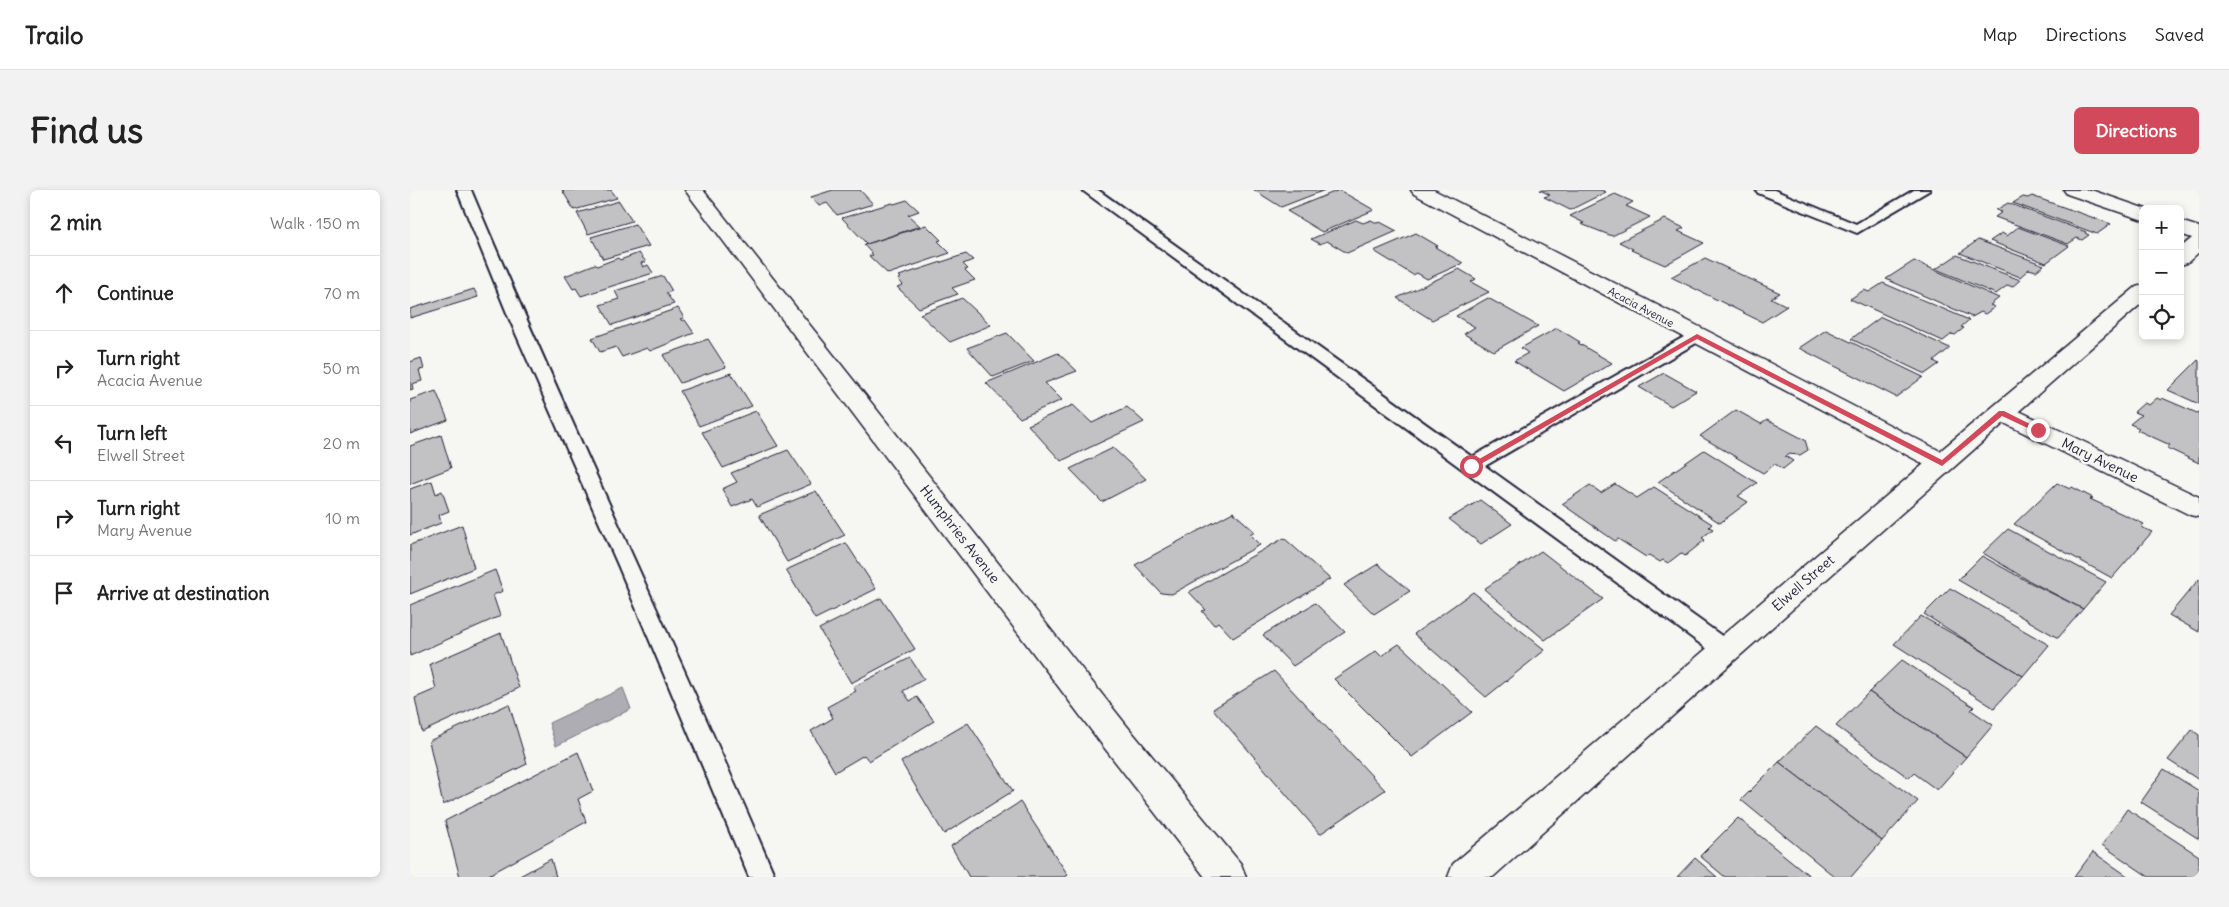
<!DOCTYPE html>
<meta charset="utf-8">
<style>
:root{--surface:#fff;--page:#f2f2f2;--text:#222;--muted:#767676;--line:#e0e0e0;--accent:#d1495b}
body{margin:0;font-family:Delius,sans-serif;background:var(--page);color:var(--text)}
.controls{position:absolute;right:15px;top:15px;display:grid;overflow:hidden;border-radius:8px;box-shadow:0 2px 8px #0003}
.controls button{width:45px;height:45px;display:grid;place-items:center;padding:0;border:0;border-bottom:1px solid var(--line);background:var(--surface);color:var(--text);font:25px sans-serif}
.stop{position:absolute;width:15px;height:15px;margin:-11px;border:4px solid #d1495b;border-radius:50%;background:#fff}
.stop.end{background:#d1495b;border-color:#fff;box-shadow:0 1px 5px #0008}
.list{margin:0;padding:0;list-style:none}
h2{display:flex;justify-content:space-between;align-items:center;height:65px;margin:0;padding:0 20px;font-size:21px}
h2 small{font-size:16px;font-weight:400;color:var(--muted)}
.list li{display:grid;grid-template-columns:32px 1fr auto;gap:15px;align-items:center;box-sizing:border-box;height:75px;padding:0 20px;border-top:1px solid var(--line)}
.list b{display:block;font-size:19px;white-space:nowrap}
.list p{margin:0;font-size:16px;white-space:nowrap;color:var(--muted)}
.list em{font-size:16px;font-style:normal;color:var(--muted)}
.icon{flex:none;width:28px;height:28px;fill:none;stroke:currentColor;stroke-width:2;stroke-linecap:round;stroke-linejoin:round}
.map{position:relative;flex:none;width:1789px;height:687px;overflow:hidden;border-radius:8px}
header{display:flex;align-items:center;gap:30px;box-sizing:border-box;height:70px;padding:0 25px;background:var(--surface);border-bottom:1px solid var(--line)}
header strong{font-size:24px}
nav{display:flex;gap:28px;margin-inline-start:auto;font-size:18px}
.intro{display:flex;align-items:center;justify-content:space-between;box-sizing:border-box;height:120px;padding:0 30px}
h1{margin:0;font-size:35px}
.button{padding:12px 22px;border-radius:8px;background:var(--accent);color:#fff;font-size:18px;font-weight:700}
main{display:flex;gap:30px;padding:0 30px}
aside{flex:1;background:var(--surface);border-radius:8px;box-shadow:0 2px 8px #0003}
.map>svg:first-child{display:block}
</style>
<header>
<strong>Trailo</strong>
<nav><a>Map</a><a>Directions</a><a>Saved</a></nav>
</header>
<div class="intro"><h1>Find us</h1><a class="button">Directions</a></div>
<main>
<aside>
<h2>2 min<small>Walk · 150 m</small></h2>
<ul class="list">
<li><svg class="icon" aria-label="ahead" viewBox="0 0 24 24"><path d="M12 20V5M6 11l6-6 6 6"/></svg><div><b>Continue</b></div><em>70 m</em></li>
<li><svg class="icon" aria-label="right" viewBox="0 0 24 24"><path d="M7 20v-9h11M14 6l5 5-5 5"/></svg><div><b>Turn right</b><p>Acacia Avenue</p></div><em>50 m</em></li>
<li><svg class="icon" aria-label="left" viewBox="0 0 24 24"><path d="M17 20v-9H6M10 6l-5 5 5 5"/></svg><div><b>Turn left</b><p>Elwell Street</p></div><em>20 m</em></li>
<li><svg class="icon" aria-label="right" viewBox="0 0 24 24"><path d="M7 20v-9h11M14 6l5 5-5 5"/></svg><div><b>Turn right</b><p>Mary Avenue</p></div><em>10 m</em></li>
<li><svg class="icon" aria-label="arrive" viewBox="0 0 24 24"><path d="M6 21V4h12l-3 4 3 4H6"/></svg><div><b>Arrive at destination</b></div></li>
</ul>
</aside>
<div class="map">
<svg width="1789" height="687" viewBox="0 0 1789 687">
<rect width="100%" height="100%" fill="#f6f6f2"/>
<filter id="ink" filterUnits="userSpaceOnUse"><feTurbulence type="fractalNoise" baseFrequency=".02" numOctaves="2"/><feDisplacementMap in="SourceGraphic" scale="10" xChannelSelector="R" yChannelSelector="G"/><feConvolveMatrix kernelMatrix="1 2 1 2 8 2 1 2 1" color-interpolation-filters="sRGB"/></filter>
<g filter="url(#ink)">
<polygon fill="#adadb3" stroke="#757583" points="213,498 221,519 146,556 139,533"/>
<g fill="#c2c2c4" stroke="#22223b">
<polygon points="152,0 201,0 207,8 164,20"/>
<polygon points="423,0 450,0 463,14 427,25 417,13 409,16 401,7"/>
<polygon points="844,0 915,0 871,17"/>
<polygon points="929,0 964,20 912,42 877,21"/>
<polygon points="1130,0 1191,0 1196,2 1160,20 1134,7 1140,5"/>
<polygon points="1205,4 1223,12 1216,16 1240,27 1202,46 1171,34 1174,33 1160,26"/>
<polygon points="1622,6 1701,34 1687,44 1603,13 1613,7 1618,8"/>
<polygon points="497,10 509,21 498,25 510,36 457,54 432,28 482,13 484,14"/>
<polygon points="209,11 222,31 178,44 167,23"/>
<polygon points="1598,13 1676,42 1675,43 1679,45 1672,50 1667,48 1658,54 1585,27 1592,22 1586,20"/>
<polygon points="1255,29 1274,38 1268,41 1294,53 1255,75 1221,60 1223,59 1209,52"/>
<polygon points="946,30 953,33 961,30 967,33 970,32 987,41 937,63 917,51 910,54 901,49"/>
<polygon points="225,34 239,56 193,69 181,47"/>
<polygon points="516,35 531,50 528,51 540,63 478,84 459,66 463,65 454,55"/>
<polygon points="1608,37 1659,56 1636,73 1580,51 1592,43 1597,46"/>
<polygon points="1006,43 1028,56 1025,57 1053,73 1017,89 1007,83 1003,85 964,61"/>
<polygon points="1568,50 1634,75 1626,81 1619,79 1610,87 1550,63"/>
<polygon points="229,63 236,72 231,73 233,77 238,75 243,83 171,106 166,98 163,99 155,86 185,74 187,76 208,68 210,70"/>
<polygon points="556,64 563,70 553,74 558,79 555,80 565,90 542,98 548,104 509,118 487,97 493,95 488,89 491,88 489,86"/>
<polygon points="1547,65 1610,90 1602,97 1598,95 1586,104 1526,79"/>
<polygon points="1295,68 1370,103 1361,108 1377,116 1352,132 1261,87"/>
<polygon points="1504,71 1589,108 1580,115 1585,117 1575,124 1571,122 1562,127 1476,89"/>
<polygon points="1049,79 1066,89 1061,92 1079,102 1022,130 987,108"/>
<polygon points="253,86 262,101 256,103 264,114 202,135 190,115 209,109 205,101"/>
<polygon points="1473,93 1559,130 1551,137 1554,138 1545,145 1542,144 1533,151 1440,109 1454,100 1459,102"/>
<polygon points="64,99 68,107 0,128 0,119"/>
<polygon points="552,108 581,135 540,152 510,124"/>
<polygon points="1078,108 1128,136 1084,161 1054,144 1065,137 1046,126"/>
<polygon points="268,118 274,128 270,129 272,131 275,130 284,143 240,161 237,158 212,167 206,157 190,162 182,148"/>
<polygon points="1471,127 1540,158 1524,171 1529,174 1515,184 1441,149"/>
<polygon points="1147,138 1170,152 1168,153 1202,173 1154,201 1104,171 1118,163 1111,158"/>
<polygon points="1416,140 1513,187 1486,207 1389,158"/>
<polygon points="597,143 624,171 583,187 557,158"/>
<polygon points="298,149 316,177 270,193 253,165"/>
<polygon points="648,163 667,181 635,193 652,210 610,228 576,193"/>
<polygon points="11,168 14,179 9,180 12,191 2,194 3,199 0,200 0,172"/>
<polygon points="1788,170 1789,171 1789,214 1758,200"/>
<polygon points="321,183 342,216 289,236 270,201"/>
<polygon points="1254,183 1286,201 1261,216 1229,197"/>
<polygon points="26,201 38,230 0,244 0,210"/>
<polygon points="1747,208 1751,210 1752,208 1787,223 1789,222 1789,273 1757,258 1760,255 1727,240 1729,238 1720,234 1731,225 1724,222 1734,213 1739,215"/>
<polygon points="663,215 682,233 717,217 734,232 651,271 618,235"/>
<polygon points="1326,220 1351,234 1357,230 1395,250 1398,260 1390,265 1378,264 1375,266 1383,271 1373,279 1365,274 1353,283 1290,246"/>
<polygon points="346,221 368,256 313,278 292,242"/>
<polygon points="31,245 41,278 0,294 0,256"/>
<polygon points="703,258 736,289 692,312 660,279"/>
<polygon points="378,260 401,294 347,317 342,309 322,317 312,299 327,292 321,283"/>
<polygon points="1294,260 1347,293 1328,306 1338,312 1310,333 1248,292"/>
<polygon points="22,291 26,304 32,301 39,321 29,325 31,333 0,345 0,299"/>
<polygon points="1647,293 1660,299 1662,297 1683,308 1680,309 1734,334 1731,337 1742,342 1702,388 1604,334"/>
<polygon points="1205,294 1227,308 1244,297 1302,334 1299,337 1303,339 1292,348 1295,350 1275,366 1271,363 1258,373 1253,370 1250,372 1239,365 1236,367 1208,349 1205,351 1152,314 1180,295 1191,303"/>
<polygon points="406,301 435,345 377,372 349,325"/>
<polygon points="1070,310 1102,334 1071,354 1039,329"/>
<polygon points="823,322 845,342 840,345 850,355 762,404 751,403 725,375"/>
<polygon points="52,335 64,378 0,404 0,355"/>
<polygon points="1598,339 1696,392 1673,419 1616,389 1573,363"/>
<polygon points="874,348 920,389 823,448 808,432 804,435 792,421 796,420 779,402"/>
<polygon points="436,353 466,399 405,429 376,380"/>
<polygon points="1131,361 1193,409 1135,450 1074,399"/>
<polygon points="1572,366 1615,390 1673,419 1648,448 1548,390"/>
<polygon points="968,374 1000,401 964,424 934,395"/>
<polygon points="85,380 93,401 83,405 90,426 0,466 0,415"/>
<polygon points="1789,389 1789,442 1759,425"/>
<polygon points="1540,398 1639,455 1613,486 1514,424"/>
<polygon points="1063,402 1135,460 1076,507 1004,444"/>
<polygon points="471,408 505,459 441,493 409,439"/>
<polygon points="905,413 935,442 883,476 853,445"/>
<polygon points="1511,426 1561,454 1613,486 1584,518 1484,454"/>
<polygon points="91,443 109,498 12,542 5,508 26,499 20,474"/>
<polygon points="989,454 1062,522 1002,567 924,489 966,461 971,466"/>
<polygon points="500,468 514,489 493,501 500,511 507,507 524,531 459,571 454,565 425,582 401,541 423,528 417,517 446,501 443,497"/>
<polygon points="1492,470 1564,517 1561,520 1583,535 1556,567 1459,502"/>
<polygon points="864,481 975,600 910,644 803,519"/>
<polygon points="1459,502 1556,567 1527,600 1504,583 1499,588 1426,536"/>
<polygon points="99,514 117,574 33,615 19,551"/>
<polygon points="558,533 603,601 534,644 491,572"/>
<polygon points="1406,536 1508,611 1472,651 1369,572"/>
<polygon points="1782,540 1789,545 1789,590 1758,570"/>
<polygon points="168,562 183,601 168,609 176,632 75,687 50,687 35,631"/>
<polygon points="1369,572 1472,651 1441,687 1425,687 1331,610"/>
<polygon points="1754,579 1789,601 1789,649 1731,612"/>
<polygon points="610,612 658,685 655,687 559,687 541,656"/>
<polygon points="1717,619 1789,666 1789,687 1739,687 1692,655"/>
<polygon points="1328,628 1401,687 1315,687 1290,666"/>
<polygon points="1683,662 1719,687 1664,687"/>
<polygon points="1285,668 1307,687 1267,687"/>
<polygon points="141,669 146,687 108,687"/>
</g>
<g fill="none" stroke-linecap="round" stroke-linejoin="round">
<g stroke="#22223b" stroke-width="4">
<g id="lane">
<path d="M47,0h14c97,231 206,457 304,687h-26l-131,-312 -109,-247z"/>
<polygon points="672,0 688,0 1062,267 1281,143 1293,143 1295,146 1293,149 1075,276 1323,454 1326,460 1323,466 1315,469 1307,466"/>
<polygon points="1346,0 1364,0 1446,34 1504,0 1520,0 1447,43 1348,3"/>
</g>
</g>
<g stroke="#22223b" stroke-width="3">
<g id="street">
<polygon points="275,0 293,0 717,536 831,674 836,687 795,687 693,556"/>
<polygon points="1001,0 1024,0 1530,261 1726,97 1733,95 1733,112 1609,221 1789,307 1789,327 1780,325 1594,233 1326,469 1083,687 1038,687 1043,674 1514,274 1004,4"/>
<polygon points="1654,0 1681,0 1736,19 1733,19 1733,30 1657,4"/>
<polygon points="1770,31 1789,37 1789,62 1777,73 1770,75 1770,58 1782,48 1770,44"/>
</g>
</g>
<use href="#lane" fill="#f6f6f2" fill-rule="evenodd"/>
<use href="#street" fill="#f6f6f2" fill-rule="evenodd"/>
</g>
</g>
<polygon fill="#d1495b" points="1287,144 1532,270 1589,221 1594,221 1632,240 1626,242 1592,226 1532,276 1287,149 1064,278 1057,276"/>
<g text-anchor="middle" stroke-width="5" stroke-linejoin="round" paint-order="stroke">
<g font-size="11" fill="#22223b" stroke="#f6f6f2">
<text transform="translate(1231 117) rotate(28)" y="4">Acacia Avenue</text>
</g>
<g font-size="14" fill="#22223b" stroke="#f6f6f2">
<text transform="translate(1690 270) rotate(26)" y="5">Mary Avenue</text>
<text transform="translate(550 344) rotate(52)" y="5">Humphries Avenue</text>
<text transform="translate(1393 393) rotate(-41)" y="5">Elwell Street</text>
</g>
</g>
</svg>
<div class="controls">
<button>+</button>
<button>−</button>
<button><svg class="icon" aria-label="locate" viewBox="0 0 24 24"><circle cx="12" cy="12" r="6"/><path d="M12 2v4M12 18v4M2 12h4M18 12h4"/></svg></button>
</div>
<div class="stop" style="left:1061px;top:276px"></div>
<div class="stop end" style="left:1628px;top:240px"></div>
</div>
</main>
